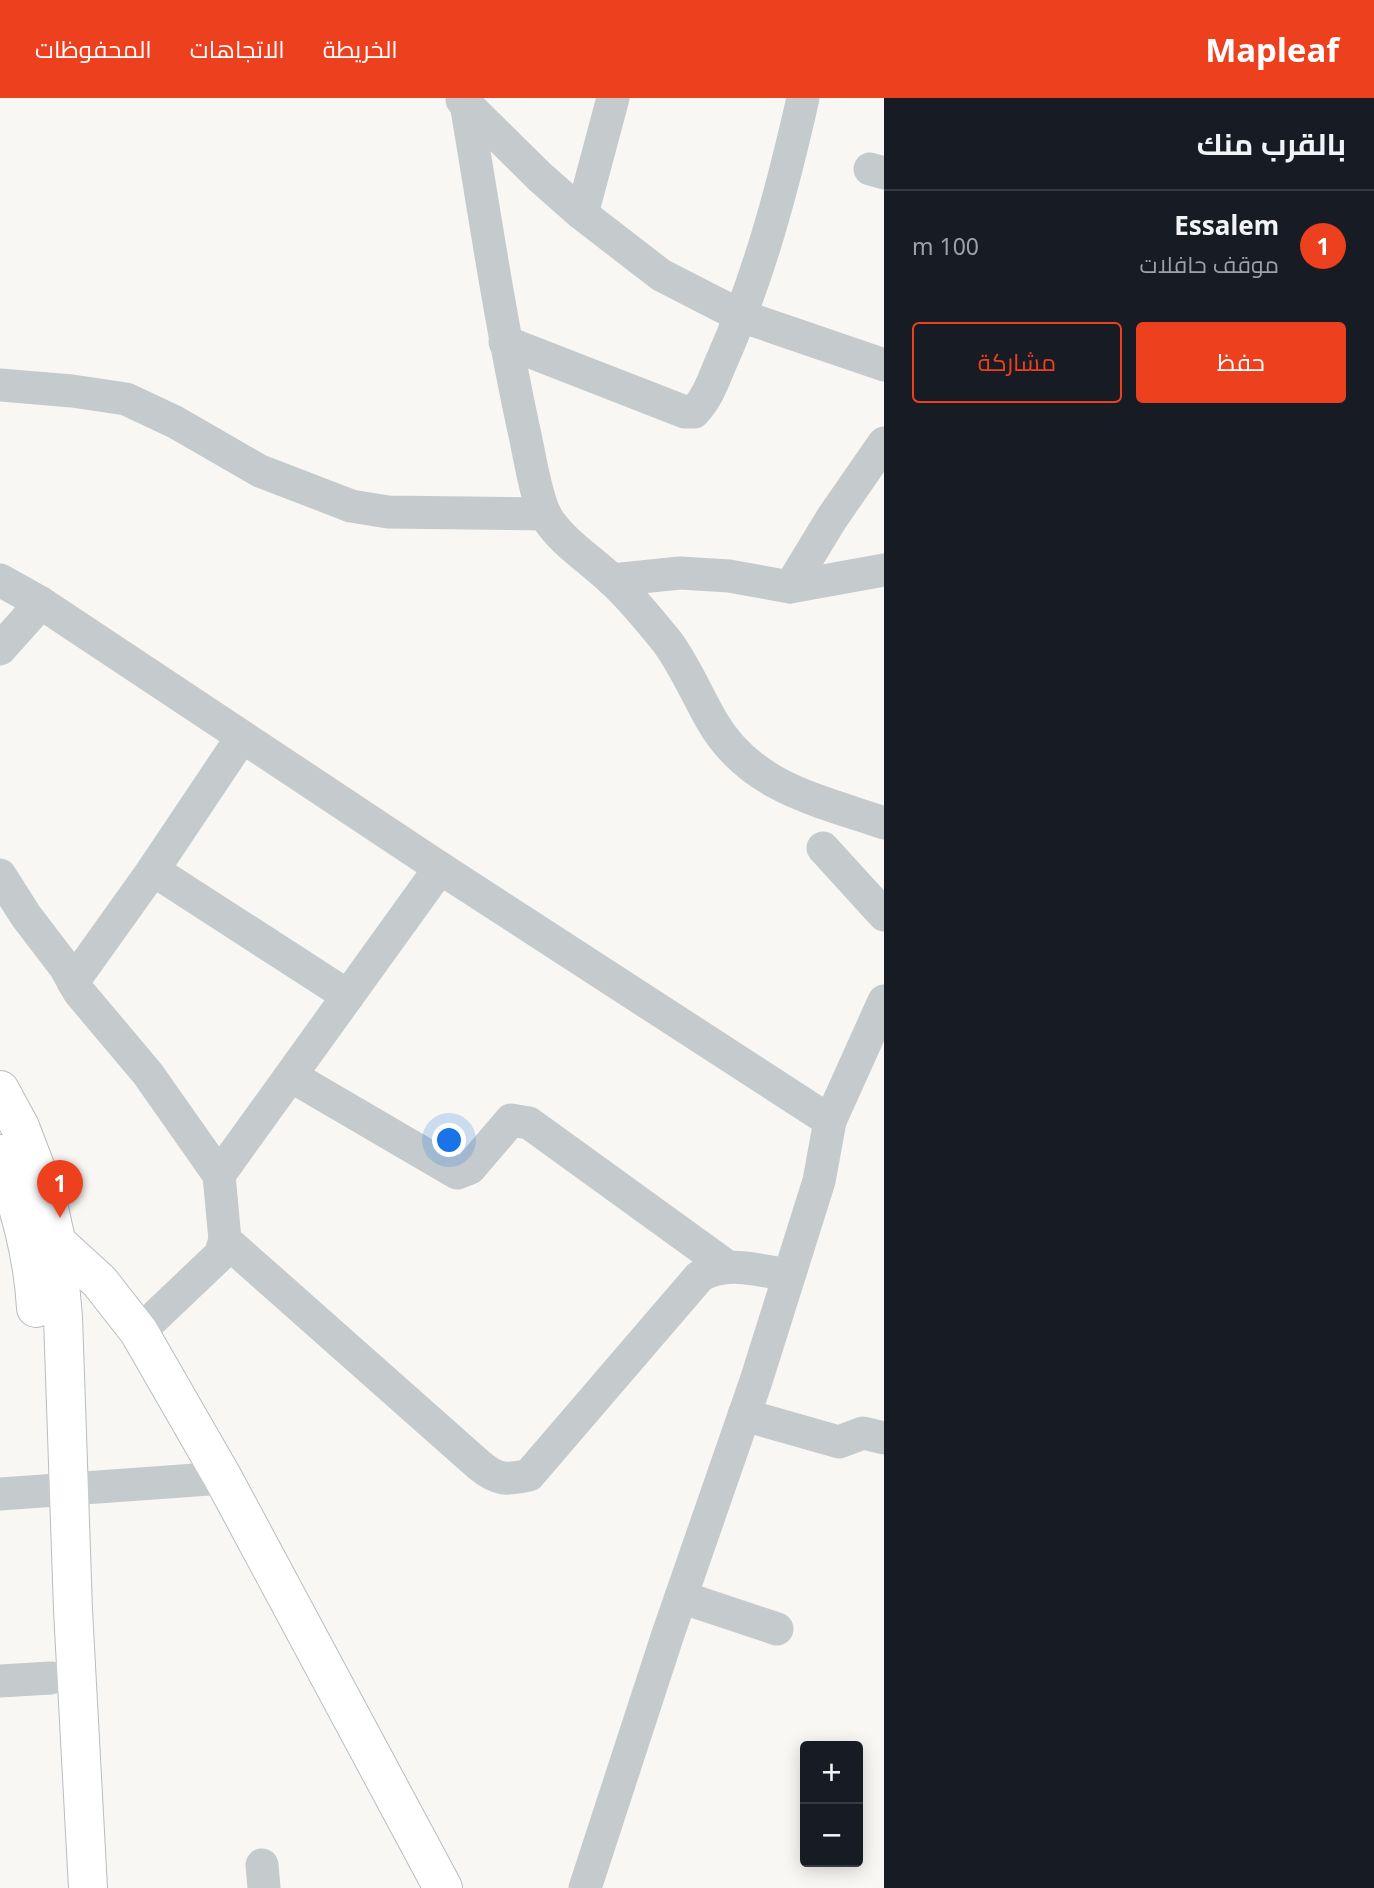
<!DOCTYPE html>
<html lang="ar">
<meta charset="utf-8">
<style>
:root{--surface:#171b24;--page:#20242c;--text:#f1f3f6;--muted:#9ea1a6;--line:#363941;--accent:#ed401f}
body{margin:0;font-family:"Noto Sans",Cairo,sans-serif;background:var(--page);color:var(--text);direction:rtl}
.controls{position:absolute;right:21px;bottom:21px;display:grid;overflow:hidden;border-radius:7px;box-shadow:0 4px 18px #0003}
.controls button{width:63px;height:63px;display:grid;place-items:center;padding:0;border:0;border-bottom:2px solid var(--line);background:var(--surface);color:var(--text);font:35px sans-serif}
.you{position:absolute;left:450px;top:1043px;width:24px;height:24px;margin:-18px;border:5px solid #fff;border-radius:50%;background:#1a73e8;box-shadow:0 0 0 10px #1a73e833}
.badge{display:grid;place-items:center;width:46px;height:46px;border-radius:50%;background:var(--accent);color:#fff;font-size:23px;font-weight:700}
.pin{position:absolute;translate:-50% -58px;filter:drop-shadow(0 2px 4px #0008)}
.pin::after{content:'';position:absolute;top:37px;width:24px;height:21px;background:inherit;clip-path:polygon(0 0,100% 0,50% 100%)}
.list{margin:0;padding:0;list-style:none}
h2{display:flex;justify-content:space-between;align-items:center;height:91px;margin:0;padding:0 28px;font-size:30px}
h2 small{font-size:23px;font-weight:400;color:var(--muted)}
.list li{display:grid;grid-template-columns:46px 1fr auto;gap:21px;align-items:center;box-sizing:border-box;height:112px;padding:0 28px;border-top:2px solid var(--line)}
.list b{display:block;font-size:26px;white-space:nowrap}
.list p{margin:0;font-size:23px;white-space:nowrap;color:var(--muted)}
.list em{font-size:23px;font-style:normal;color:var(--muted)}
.actions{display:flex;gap:14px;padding:21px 28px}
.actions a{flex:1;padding:16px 0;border:2px solid var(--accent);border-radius:7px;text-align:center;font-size:24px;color:var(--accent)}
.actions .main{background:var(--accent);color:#fff}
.map{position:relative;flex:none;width:884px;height:1790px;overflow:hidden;direction:ltr}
header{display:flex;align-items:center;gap:42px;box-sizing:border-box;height:98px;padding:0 35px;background:var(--accent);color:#fff}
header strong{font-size:33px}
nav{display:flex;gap:38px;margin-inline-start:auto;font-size:24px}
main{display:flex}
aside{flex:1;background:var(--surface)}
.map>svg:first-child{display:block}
</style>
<header>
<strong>Mapleaf</strong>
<nav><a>الخريطة</a><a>الاتجاهات</a><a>المحفوظات</a></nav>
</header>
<main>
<aside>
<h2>بالقرب منك<small></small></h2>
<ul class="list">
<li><span class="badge">1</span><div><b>Essalem</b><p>موقف حافلات</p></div><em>100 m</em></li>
</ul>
<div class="actions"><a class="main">حفظ</a><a>مشاركة</a></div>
</aside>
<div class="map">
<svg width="884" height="1790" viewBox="0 0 884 1790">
<rect width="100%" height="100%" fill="#f8f7f4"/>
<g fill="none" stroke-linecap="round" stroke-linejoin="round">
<g stroke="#b7bdc1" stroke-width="40">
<g id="secondary">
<polyline points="0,992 20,1029 46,1097 56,1142 63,1219 73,1512 88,1790"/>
<path d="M0,1056c19,51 33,100 36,154"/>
<polyline points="19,1110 100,1184 139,1234 223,1380 443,1790"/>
</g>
</g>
<g stroke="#c5cacc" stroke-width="33">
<polyline points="462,2 540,79 582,116 661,177 741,218 884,267"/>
<path d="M466,5c18,108 34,216 57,323 6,24 12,72 24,92 17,26 43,41 65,62 20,18 39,42 56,63 18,25 29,52 44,78 38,66 105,79 172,102"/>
<polyline points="870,71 884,75"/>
<polyline points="582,116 613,0"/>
<path d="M505,244l180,70h9c14,-14 20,-34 28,-52 37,-83 61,-173 81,-262"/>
<polyline points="0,287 72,293 126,301 175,324 260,373 351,408 388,414 545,416"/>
<polyline points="0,482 41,505 440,770 830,1023"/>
<polyline points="612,482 680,475 729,478 790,489 884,472"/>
<polyline points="790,489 832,420 884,345"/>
<polyline points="0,551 41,505"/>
<polyline points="823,750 884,817"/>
<polyline points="153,772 348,898"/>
<polyline points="0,777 26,818 65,869 79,894 148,976 219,1077 225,1142 220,1157 139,1234"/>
<polyline points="73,884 153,772 242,639"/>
<polyline points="291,978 457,1075 470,1070 511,1022 529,1025 728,1169"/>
<polyline points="219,1077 440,770"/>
<path d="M225,1142l254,225c19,16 28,15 50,10l170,-198c26,-18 61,-6 90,-2"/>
<polyline points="744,1317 839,1344 863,1335 884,1340"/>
<polyline points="0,1396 223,1380"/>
<polyline points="681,1499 777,1531"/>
<polyline points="0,1583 51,1580"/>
<polyline points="262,1767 264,1790"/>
<polyline points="585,1790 668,1536 756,1283 819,1083 830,1023 884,903"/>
</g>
<use href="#secondary" stroke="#fff" stroke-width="38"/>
</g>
</svg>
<div class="controls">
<button>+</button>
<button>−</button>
</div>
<div class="you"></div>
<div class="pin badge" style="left:60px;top:1120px">1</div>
</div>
</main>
